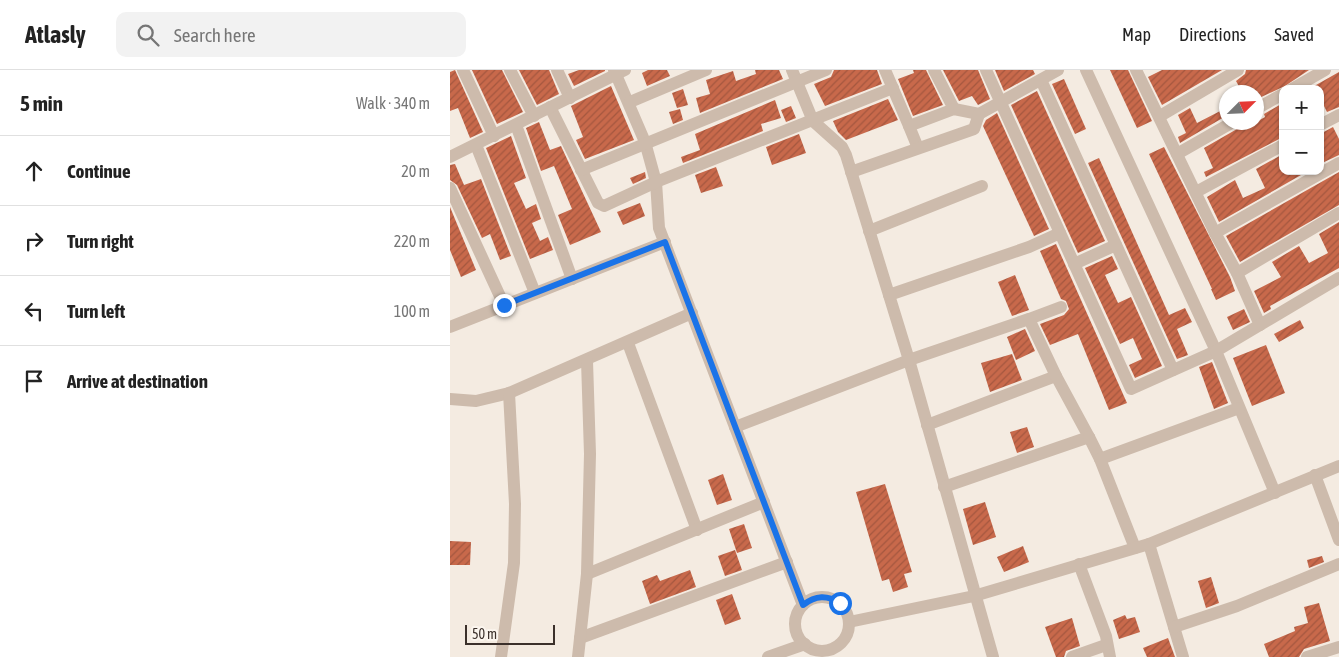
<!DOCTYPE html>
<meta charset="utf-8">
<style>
:root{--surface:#fff;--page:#f2f2f2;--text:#222;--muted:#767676;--line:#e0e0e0}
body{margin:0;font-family:"Asap Condensed",sans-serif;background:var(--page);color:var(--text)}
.controls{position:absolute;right:15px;top:15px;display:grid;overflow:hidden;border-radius:10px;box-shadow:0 1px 4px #0004}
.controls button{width:45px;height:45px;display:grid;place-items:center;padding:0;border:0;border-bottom:1px solid var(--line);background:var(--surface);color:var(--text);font:25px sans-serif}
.compass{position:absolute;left:769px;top:15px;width:45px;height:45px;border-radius:50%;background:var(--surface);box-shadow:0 1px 4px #0004;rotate:66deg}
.scale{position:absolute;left:15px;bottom:12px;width:90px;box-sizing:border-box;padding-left:5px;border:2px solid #3b302b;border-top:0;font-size:14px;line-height:18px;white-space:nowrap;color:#3b302b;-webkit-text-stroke:4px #fbf5ee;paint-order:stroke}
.stop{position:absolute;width:15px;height:15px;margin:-11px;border:4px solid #1a73e8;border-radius:50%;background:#fff}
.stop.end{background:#1a73e8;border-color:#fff;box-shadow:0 1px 5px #0008}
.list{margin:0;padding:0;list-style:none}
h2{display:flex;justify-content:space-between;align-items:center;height:65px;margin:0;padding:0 20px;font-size:21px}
h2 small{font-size:16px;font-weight:400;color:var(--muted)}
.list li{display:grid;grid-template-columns:32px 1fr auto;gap:15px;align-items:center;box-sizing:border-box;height:70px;padding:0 20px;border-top:1px solid var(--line)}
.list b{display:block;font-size:19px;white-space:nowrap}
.list em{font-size:16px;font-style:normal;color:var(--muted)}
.icon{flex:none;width:28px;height:28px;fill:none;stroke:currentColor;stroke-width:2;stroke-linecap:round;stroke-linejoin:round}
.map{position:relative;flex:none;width:889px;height:587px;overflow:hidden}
header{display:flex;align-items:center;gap:30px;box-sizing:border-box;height:70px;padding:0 25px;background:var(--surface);border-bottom:1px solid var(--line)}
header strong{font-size:24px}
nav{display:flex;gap:28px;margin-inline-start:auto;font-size:18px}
.search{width:350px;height:45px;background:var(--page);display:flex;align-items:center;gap:12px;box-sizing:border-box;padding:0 18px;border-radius:10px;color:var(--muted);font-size:19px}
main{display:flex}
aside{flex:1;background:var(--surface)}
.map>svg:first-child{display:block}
</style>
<header>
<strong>Atlasly</strong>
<div class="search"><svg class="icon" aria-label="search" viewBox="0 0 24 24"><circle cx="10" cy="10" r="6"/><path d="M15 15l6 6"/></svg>Search here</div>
<nav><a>Map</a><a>Directions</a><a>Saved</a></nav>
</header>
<main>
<aside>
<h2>5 min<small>Walk · 340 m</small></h2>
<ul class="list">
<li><svg class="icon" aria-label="ahead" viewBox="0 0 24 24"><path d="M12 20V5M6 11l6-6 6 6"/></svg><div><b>Continue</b></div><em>20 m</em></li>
<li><svg class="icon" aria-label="right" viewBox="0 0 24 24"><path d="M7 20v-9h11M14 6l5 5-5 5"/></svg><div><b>Turn right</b></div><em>220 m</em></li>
<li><svg class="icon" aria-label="left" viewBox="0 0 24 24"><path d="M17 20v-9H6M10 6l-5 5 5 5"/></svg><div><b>Turn left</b></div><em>100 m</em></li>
<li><svg class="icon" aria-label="arrive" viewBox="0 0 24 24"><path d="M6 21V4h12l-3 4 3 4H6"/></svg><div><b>Arrive at destination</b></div></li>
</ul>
</aside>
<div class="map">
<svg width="889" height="587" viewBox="0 0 889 587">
<defs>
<pattern id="building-hatch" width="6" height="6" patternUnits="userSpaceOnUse" patternTransform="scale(1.25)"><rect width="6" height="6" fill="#c8694b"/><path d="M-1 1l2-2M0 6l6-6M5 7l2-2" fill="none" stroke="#a4573f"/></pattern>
</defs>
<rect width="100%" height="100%" fill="#f4ebe1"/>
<g fill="url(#building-hatch)">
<polygon points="5,0 33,62 20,68 8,38 0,41 0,2"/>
<polygon points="22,0 52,0 73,42 47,54"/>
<polygon points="69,0 99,0 109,24 87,35"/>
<polygon points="129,0 155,0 155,1 124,16 118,4"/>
<polygon points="198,0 217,0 220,6 197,16 192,3"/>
<polygon points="305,0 329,0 333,9 250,43 246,28 260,24 256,10 283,1 286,11 306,4"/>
<polygon points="384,0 427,0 432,14 375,36 364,14 381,7"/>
<polygon points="463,0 476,0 493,35 463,46 448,9 464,3"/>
<polygon points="493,0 528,0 540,29 528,35 522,26 509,31"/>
<polygon points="545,0 583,0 585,4 554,21"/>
<polygon points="660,0 678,0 702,51 687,58"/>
<polygon points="712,0 772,0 712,35 698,7"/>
<polygon points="796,0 859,0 835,16 807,29 806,22 804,21 792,22 786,11 795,4"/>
<polygon points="889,2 889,37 877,42 874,36 870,37 870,19 859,19"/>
<polygon points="614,9 636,59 625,64 602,14"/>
<polygon points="161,16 184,70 135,89 126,70 133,67 121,36"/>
<polygon points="233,19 238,35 227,38 222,23"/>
<polygon points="587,21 655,171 628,183 561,35"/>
<polygon points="438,29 448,50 396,70 388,62 383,51"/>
<polygon points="325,30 331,48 311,54 313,61 233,93 231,87 250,80 245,64"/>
<polygon points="833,33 833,67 756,107 754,102 763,98 754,78 787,59 791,52 806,52 815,47 814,44"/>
<polygon points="341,36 346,48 336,52 331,40"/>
<polygon points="740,38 747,53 776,38 776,46 730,73 728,67 736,63 728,45"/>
<polygon points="230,39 233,50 223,54 219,42"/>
<polygon points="547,43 599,159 584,166 533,56 536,50"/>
<polygon points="89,52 100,80 111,76 151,162 120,175 108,145 122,139 104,96 91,101 76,58"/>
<polygon points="883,57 889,69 889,85 870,94 870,64"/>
<polygon points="349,64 356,83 322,95 316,77"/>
<polygon points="61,66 76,108 64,113 76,139 86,134 91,149 82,153 90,171 98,167 103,180 80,189 36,78"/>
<polygon points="714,77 780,207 785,221 766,230 761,219 762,219 699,84"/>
<polygon points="833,84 833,101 858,101 769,152 757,127 785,110 793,128 815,118 806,99"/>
<polygon points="649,88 719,245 735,238 742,252 727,259 738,285 727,289 638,93"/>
<polygon points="5,94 14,115 31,109 61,186 50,190 40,164 32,168 7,115 0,110 0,95"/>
<polygon points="266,97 273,116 251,123 245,105"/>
<polygon points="195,102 196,108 183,114 180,108"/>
<polygon points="889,102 889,135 790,192 776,166"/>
<polygon points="190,133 195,146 173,155 167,142"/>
<polygon points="0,137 26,200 11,207 0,180"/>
<polygon points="889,152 889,198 820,236 821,239 814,243 804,221 831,207 822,192 849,176 859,193 878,183 869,164"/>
<polygon points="606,174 677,333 659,340 628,264 600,275 590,254 614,245 619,239 616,231 611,229 590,181"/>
<polygon points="662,186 668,199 655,205 668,233 681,227 712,296 685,308 679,295 692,289 683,268 670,274 635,198"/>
<polygon points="565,205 579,240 562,246 548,212"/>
<polygon points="794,239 800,252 783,260 777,247"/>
<polygon points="850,250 854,258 829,272 824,264"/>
<polygon points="575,259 585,281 566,290 557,267"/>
<polygon points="816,275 835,323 802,336 783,288"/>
<polygon points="562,284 572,310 540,322 531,293"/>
<polygon points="762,292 778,333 764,339 749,297"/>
<polygon points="577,357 584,377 567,383 560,362"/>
<polygon points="273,404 282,430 267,435 258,410"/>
<polygon points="435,414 462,502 454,504 458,517 443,522 439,509 432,511 406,422"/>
<polygon points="535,432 546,467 523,475 513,439"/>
<polygon points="294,454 302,478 287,483 279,459"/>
<polygon points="0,471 21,472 20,495 0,495"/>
<polygon points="573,476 579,492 554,502 547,487"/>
<polygon points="285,480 292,500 275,506 268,486"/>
<polygon points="872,486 874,492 859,498 857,490"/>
<polygon points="240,500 246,517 200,534 192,511 207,505 210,511"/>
<polygon points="761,507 769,533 756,538 748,511"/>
<polygon points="282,524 291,549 275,555 266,530"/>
<polygon points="869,533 880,571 854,579 849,587 819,587 814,574 845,561 844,557 858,553 854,537"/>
<polygon points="675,545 677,549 685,547 690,562 669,569 663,550"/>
<polygon points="622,548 630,576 616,581 614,587 606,587 595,557"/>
<polygon points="718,568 725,587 697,587 693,578"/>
</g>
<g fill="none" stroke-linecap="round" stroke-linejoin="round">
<g stroke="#cdbbac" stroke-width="12">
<polyline points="13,0 44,66"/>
<polyline points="60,0 84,46"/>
<polyline points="107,0 120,28"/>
<polyline points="164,0 195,72 206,112 209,158 353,535"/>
<polyline points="342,0 363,51 392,77 396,85 459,290 543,587"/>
<polyline points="435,0 459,56"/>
<polyline points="484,0 504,39"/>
<polyline points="536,0 681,319 766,281 636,0"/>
<polyline points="686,0 765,163 787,203 810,255"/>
<polyline points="591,10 723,300"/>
<polyline points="842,19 875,0"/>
<polyline points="180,32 256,0"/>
<polyline points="100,37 148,133 154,136 206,112 443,18"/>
<polyline points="806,39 833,24"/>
<polyline points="710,46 788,0"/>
<polyline points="66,55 122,209"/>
<polyline points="870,55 889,45"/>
<polyline points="26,75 85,223"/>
<polyline points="468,78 459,56 504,39 529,44 608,0"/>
<polyline points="727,84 783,52"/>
<polyline points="0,87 175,0"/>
<polyline points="131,100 376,0"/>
<polyline points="401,102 524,59 529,44"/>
<polyline points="0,118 54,235"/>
<polyline points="746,122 833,75"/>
<polyline points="419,161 532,116"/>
<polyline points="765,163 889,93"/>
<polyline points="624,194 666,175"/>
<polyline points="787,203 889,143"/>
<polyline points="439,225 579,177 610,163"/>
<polyline points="579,249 611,237"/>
<polyline points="0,257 215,172"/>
<polyline points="178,273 247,460"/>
<polyline points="0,329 26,331 59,323 242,243"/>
<polyline points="477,355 606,306"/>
<polyline points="285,357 459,290 579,249 606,306 639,367 494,417"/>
<polyline points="639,367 650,389"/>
<polyline points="865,405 889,470"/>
<polyline points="825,423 766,281 889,208"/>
<polyline points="699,474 733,587"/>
<polyline points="685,478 650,389 789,338"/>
<polyline points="629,494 656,566 660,587"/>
<polyline points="137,504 314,432"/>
<circle cx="372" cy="554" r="27"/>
<polyline points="399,552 524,526 699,474 889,396"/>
<polyline points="724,557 787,536 889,494"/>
<polyline points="130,568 337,492"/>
<polyline points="51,587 64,493 65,434 59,323"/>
<polyline points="128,587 137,504 140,384 137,291"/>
<polyline points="318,587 355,574"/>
<polyline points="622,587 656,575"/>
<polyline points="857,587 889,577"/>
</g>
</g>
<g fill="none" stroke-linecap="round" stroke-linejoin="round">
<path stroke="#1a73e8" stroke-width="6" d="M54,235l161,-63 138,363c13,-10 24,-10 37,-2"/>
</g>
</svg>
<div class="controls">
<button>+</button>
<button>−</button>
</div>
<svg class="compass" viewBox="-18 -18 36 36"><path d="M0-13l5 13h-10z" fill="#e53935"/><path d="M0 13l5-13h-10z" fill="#767676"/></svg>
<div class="scale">50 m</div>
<div class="stop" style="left:390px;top:533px"></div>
<div class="stop end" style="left:54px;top:235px"></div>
</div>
</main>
